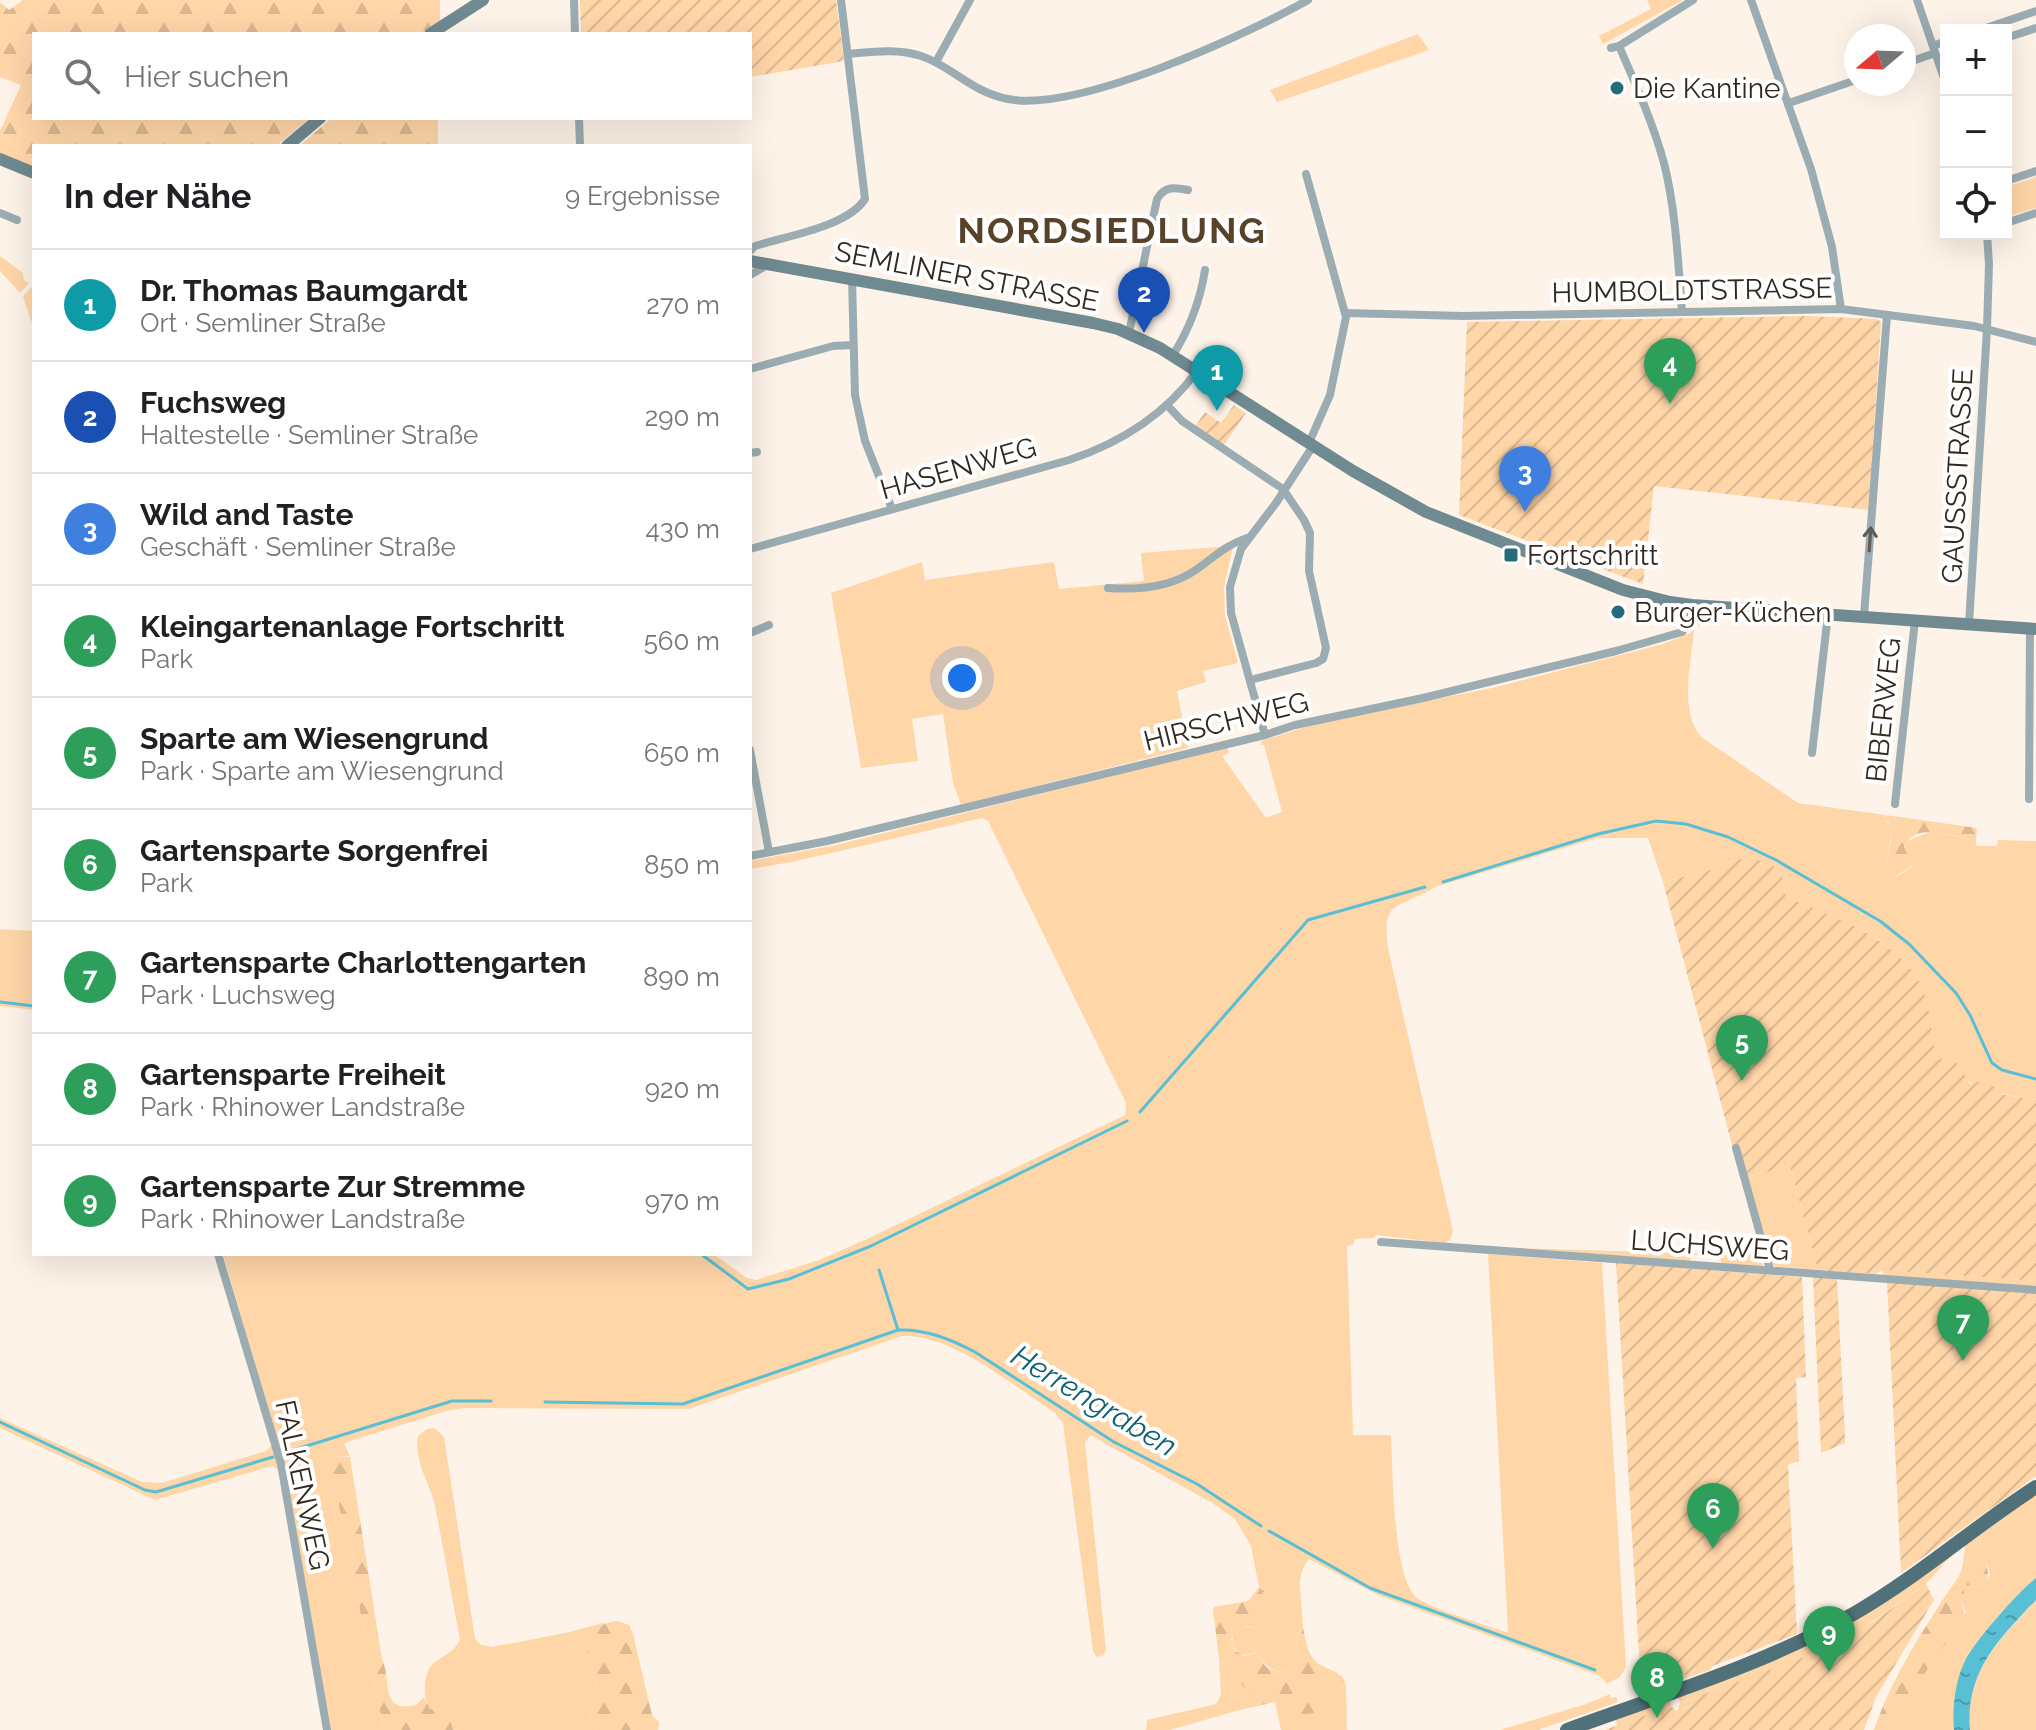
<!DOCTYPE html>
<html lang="de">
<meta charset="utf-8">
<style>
:root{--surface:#fff;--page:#f2f2f2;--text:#202124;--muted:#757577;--line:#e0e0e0;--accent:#256b7a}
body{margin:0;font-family:Raleway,sans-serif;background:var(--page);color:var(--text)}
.controls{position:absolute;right:24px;top:24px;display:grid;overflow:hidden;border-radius:0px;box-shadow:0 8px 32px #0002}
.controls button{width:72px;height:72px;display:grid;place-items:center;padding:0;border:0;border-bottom:2px solid var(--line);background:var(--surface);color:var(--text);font:40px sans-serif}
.compass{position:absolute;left:1844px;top:24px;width:72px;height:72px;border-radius:50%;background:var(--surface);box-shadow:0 8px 32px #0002;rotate:251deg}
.you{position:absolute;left:962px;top:678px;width:28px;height:28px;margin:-20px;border:6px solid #fff;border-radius:50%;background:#1a73e8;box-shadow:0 0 0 12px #1a73e833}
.badge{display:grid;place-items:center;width:52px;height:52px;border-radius:50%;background:var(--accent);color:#fff;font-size:26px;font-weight:700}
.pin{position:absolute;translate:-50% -66px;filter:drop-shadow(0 2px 4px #0008)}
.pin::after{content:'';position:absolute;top:42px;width:28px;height:24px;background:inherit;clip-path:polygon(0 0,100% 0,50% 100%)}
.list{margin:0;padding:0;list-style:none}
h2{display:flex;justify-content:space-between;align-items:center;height:104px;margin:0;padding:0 32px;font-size:34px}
h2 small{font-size:26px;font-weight:400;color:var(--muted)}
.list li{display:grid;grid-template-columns:52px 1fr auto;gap:24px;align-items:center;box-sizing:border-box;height:112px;padding:0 32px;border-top:2px solid var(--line)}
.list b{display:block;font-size:30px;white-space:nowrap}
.list p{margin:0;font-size:26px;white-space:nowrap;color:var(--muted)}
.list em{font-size:26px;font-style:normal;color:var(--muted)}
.icon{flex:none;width:44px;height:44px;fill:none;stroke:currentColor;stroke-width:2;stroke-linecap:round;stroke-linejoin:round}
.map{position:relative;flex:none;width:2036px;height:1730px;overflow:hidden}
.search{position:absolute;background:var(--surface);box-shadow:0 8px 32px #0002;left:32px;top:32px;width:720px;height:88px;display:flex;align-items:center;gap:20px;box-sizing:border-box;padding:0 28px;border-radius:0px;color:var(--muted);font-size:30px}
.panel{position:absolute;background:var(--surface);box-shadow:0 8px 32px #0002;left:32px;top:144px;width:720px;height:1112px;border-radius:0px}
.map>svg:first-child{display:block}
</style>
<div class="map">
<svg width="2036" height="1730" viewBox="0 0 2036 1730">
<defs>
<pattern id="forest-firs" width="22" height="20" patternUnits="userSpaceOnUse" patternTransform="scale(2)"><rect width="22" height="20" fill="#ffd6a8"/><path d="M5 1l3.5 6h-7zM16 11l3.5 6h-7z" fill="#dbb890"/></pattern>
<pattern id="garden-furrows" width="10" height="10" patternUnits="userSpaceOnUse" patternTransform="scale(2)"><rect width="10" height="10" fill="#ffd6a8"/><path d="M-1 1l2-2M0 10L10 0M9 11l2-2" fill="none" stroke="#dbb890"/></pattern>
<pattern id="water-ripples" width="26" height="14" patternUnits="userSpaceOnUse" patternTransform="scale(2)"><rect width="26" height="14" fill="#59bfd5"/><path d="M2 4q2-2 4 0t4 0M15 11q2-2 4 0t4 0" fill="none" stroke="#4a9bac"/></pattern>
</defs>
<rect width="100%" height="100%" fill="#fef3e8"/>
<g fill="#ffd6a8">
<polygon points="1647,0 1683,0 1603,44 1599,36 1651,9"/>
<polygon points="1418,34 1429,50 1277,102 1270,90"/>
<polygon points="2036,177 2036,208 2006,217 2006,187"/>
<polygon points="0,256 23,273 24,280 29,283 20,293 0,271"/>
<polygon points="32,287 34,288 34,330 23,296"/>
<polygon points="1216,547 1233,547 1224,587 1225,616 1238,663 1203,671 1206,682 1177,691 1188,748 961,805 953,783 943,714 912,719 918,761 861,768 831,593 922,562 925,580 1054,562 1059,589 1144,581 1141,553"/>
<path d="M1700,614h6l-2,10 -9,3 -1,4c-3,33 -15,79 7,106l97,66 88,12 -2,1 8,13 -7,45 11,3 16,-10v-4l-7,-10v-11l27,-11 44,10v5h21l1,-6 38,1v259c-46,-8 -62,-13 -101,-39l-12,-72 -42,-48 -95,-44 -5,-27 -51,-9 -4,8 -6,2 -9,-1 -48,12 -15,-44h-51l-162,49c-36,23 -56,10 -46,66l64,278 -3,9 -6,3 -68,-8 -2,3 -19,1 -2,6 -6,1 6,189h38c2,34 1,139 25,162 12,11 74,29 92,36l-20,-379 114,9 24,404 -6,10 -14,7 -1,-4 -8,-5 -219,-80 -69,-36c-10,12 -10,26 -8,40l-3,-1 -1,64c-14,17 -31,8 -39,-9l-18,2 -8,-10 1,-13c7,-7 15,-5 24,-3l1,-28 5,-12 -4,-2 -8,-41 -16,-27 -21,-15 -124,-69 -5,8 21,207 -2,5 -7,2 -4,-6 -30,-228 -9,-11c-42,-27 -102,-78 -152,-76l-213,73 -225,-1 -18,3 -102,32 6,13h-11l-3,35 48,239h-53l-44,-254 -64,-222h490l34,24 9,2 63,-20 48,-21 258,-124 1,-12 -138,-282 -6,-3 -185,43 -47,8v-8l86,-16 391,-98 2,6 -7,3 44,62 16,-6 -18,-67h-3v-4l66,-21 165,-32 171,-44 27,-11z"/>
<polygon points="0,929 34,931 34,1010 0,1006"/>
<polygon points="1790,1165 1818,1270 1772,1266 1747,1177"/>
<polygon points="1760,1244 1763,1267 1721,1264 1720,1256 1692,1255 1689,1262 1478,1247 1751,1255 1758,1251"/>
<polygon points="1882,1270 2036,1281 2036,1287 1884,1276"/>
<polygon points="0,1418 142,1482 162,1483 266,1451 272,1445 279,1470 272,1466 155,1500 0,1428"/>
<path d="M435,1428l9,9 31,202 6,6 11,2 78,-15 36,-10 -17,15 -4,7c7,24 18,49 5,72l6,14h-143l-3,-19 -20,-2c-5,-10 -6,-14 -5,-25 3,-30 23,-22 35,-44l-25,-135c-6,-24 -21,-43 -17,-69l9,-7z"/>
<path d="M2036,1494v84c-15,11 -65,68 -72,85 -8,19 -11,47 -10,67h-64l9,-21 67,-97 -4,-10 3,-16 21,-2 4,-9 -3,-12 -12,-8 -12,8 2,-18z"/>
<polygon points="1953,1554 1926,1584 1846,1640 1821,1653 1680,1703 1678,1696 1776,1658"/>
<path d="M2036,1600v130h-66c-6,-59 30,-90 66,-130z"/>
<polygon points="1219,1659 1248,1691 1248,1694 1235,1703 1236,1711 1170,1730 1146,1730 1147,1720 1216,1704 1221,1695"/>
<polygon points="1713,1665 1710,1670 1662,1686 1660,1673 1688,1675"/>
<polygon points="1330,1680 1341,1688 1346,1686 1347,1730 1281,1730 1279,1721 1326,1709 1322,1689 1326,1681"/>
<polygon points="1610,1694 1611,1698 1616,1697 1618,1702 1538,1730 1500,1730 1586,1704"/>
<polygon points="1669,1700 1671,1706 1617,1726 1616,1718"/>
</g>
<g fill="url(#forest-firs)">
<polygon points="23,0 440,0 440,21 419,34 34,34 34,118 310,118 276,146 34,146 34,169 0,154 0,131 21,85 0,77 0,2 9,10"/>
<polygon points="332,118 438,118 438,146 299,146"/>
<path d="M1886,815l91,13 -1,13c-21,-4 -61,-21 -72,6l9,18 -22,14 -6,-7 6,-31 1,-12 -4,-8 -4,-2z"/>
<path d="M339,1456l11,1 32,202c10,20 -3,55 34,46l8,-8 6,12 20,2 3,19h-69l-48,-239 -6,-8 -3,-16 3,-7z"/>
<path d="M1975,1555l11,5 3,21 -3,3 -21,2 -3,16 3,15 -66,92 -9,21h-16c15,-45 42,-89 68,-129 8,-14 19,-22 21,-38z"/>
<path d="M1259,1587l5,4 -6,10v28l-11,-3 -11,3 -5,10 3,11 9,6 15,-3c4,9 7,16 18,18 33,5 19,-51 17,-70l5,-3 3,1c2,19 1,43 12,59 9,14 30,9 33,28l-7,2 -9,-8 -5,2 -2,10 4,15 -2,3 -46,11 -4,-19 -39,9 -1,-8 13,-9v-3l-29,-32 -6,-49 1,-3 34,-6z"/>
<path d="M618,1621l11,4 4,9 19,81 7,7 -1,8h-62l-6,-14c13,-23 2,-48 -5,-72 7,-13 19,-23 33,-23z"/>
</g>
<g fill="url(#garden-furrows)">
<polygon points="580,0 836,0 844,61 750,77 750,34 581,34"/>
<polygon points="1807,316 1877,319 1881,322 1869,510 1654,486 1643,584 1459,515 1467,322"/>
<polygon points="1234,405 1246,413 1224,445 1195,427 1205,412 1221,423"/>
<path d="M1733,859h22l26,11 5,27c48,20 111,40 136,90 8,18 10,53 14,73l17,-3 17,27 9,-2 19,6 3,6 35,6v181l-154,-11 -6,4 -58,-4 -28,-104 -43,11 -14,-28 -70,-267 48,-12 9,1z"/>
<polygon points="1616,1263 1802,1277 1806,1377 1796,1378 1799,1461 1788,1465 1797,1634 1688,1675 1640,1671"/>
<polygon points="1813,1277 1837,1279 1845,1437 1845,1443 1821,1453"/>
<polygon points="1887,1282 2036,1293 2036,1476 1901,1573"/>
<polygon points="1926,1584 1934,1600 1876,1697 1864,1730 1605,1730 1671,1706 1677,1711 1680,1703 1830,1648 1873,1622"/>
</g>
<path fill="url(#water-ripples)" d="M2036,1578v22c-37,39 -71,72 -66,130h-16c-2,-21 1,-48 10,-67 7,-18 56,-73 72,-85z"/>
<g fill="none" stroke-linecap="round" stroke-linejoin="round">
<g stroke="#59bfd5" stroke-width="3">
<polyline points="1443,882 1598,834 1656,821 1686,824 1728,837 1776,860 1880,921 1909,944 1956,993 1970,1015 1992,1063 2002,1070 2036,1079"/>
<polyline points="0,1002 34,1006"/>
<polyline points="1140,1112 1308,920 1425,887"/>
<polyline points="701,1254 748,1289 789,1279 871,1246 1127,1121"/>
<polyline points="879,1270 898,1330"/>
<path d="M545,1402l138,2 215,-74c28,-1 52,9 77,22l139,90 83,42 64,42"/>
<polyline points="0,1422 145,1490 156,1492 273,1457"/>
<polyline points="287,1452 452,1401 491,1401"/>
<polyline points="1269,1531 1370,1588 1595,1670"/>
</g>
<g stroke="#9badb2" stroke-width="8">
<polyline points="574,0 575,34"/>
<polyline points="1751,0 1811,169 1832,247 1841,309"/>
<polyline points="1917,0 1946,84"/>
<polyline points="1980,30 2036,11"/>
<polyline points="2006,38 2036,28"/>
<path d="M1619,46c17,39 34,77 45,117 12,48 14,99 18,149"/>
<polyline points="1933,46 1946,41"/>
<polyline points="1611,48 1619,46 1693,0"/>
<path d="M848,54c24,-2 49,-6 73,2 31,10 50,36 87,43 69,14 238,-64 300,-99"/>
<polyline points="936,62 970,0"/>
<polyline points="1904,64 1935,53"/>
<polyline points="1789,103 1856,80"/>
<polyline points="579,118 580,146"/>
<polyline points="1306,174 1346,317 1330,395 1309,443"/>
<polyline points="2006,181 2036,171"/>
<polyline points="0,213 17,220"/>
<polyline points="2006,223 2036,213"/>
<path d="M750,251l5,-5c31,-10 92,-19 110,-47l-24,-199"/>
<polyline points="750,275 769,264"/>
<polyline points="852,279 855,395 865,441 892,509"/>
<polyline points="1345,313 1464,316 1841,309 1974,326 2036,342"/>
<path d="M1129,333l28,-134c8,-13 17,-12 31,-9"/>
<path d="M1173,355c17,-27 27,-53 32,-85"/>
<polyline points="750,369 833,346 853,345"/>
<polyline points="1167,405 1182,421 1283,489 1304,520 1310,533 1309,571 1326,648 1323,659 1316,663 1250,680"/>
<polyline points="750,453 757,452"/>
<path d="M750,549l319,-89c51,-17 96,-45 128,-89"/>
<path d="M1108,588c29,2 61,0 86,-17 18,-12 31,-26 53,-33"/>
<polyline points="1864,616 1887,315"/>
<polyline points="1969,624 1987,329 1989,264 1987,234"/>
<polyline points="750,633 769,625"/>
<polyline points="1265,735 1231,613 1230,587 1241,549 1276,503 1313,446"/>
<polyline points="750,750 769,852"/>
<polyline points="1812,753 1828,614"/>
<polyline points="2029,799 2030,628"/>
<polyline points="1895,804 1915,620"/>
<polyline points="750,856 827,841 1265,735 1295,725 1423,698 1616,651 1682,632 1689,622 1692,605"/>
<polyline points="1736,1148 1770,1270"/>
<polyline points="1381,1242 2036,1290"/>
<polyline points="218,1254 281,1464 327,1730"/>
</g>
<g stroke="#6f8a91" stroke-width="12">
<polyline points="430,34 483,0"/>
<polyline points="287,146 320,118"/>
<polyline points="0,159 34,173"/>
<polyline points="750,261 1093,323 1118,329 1160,348 1353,471 1426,512 1623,590 1670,602 1692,605 2036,629"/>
</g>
<path stroke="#50717a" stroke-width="14" d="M1567,1730c96,-35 199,-66 288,-117 64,-37 119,-86 181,-126"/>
</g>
<defs><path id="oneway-shaft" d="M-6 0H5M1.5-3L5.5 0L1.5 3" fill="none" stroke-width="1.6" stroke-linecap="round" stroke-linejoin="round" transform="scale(2)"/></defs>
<use stroke="#5c5d59" href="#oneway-shaft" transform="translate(1870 539) rotate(-86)"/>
<g fill="#256b7a" stroke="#fff" stroke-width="3">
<circle cx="1617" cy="88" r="8"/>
<rect x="1503" y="547" width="16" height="16" rx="4"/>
<circle cx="1618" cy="612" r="8"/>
</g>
<g text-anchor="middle" stroke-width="8" stroke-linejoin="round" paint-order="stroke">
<g font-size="28" fill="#32281d" stroke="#fff" text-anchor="start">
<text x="1633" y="98">Die Kantine</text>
<text x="1527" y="565">Fortschritt</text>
<text x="1634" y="622">Burger-Küchen</text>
</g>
<g font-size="28" fill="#32281d" stroke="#fff">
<text transform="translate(967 276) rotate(11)" y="10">SEMLINER STRASSE</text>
<text transform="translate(1692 290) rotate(-1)" y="10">HUMBOLDTSTRASSE</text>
<text transform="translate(958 468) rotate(-16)" y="10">HASENWEG</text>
<text transform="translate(1957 476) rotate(-87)" y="10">GAUSSSTRASSE</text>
<text transform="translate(1883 710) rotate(-84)" y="10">BIBERWEG</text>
<text transform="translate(1226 721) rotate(-14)" y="10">HIRSCHWEG</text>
<text transform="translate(1710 1245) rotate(4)" y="10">LUCHSWEG</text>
<text transform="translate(303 1485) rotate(78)" y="10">FALKENWEG</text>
</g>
<g font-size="30" font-style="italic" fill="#0b6272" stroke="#fff">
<text transform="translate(1094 1401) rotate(31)" y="10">Herrengraben</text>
</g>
<g font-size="36" font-weight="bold" letter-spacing="2" fill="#58432a" stroke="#fff">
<text x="1112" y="243">NORDSIEDLUNG</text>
</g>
</g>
</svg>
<div class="controls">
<button>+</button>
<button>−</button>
<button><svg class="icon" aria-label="locate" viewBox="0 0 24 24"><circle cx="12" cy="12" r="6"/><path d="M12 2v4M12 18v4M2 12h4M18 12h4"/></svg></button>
</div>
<svg class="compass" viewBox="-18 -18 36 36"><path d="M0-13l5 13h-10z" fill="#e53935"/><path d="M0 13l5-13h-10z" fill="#757577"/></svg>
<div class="you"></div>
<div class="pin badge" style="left:1217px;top:411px;background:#0f9aa8">1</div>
<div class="pin badge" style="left:1144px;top:333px;background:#1a4fb4">2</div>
<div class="pin badge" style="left:1525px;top:512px;background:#3f7fe0">3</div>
<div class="pin badge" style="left:1670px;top:404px;background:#2e9e5b">4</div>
<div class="pin badge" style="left:1742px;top:1081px;background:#2e9e5b">5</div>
<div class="pin badge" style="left:1713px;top:1549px;background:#2e9e5b">6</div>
<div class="pin badge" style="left:1963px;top:1361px;background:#2e9e5b">7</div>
<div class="pin badge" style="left:1657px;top:1718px;background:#2e9e5b">8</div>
<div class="pin badge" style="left:1829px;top:1672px;background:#2e9e5b">9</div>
<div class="search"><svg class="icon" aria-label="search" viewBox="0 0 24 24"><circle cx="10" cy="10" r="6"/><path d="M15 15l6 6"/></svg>Hier suchen</div>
<section class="panel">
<h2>In der Nähe<small>9 Ergebnisse</small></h2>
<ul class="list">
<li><span class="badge" style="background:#0f9aa8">1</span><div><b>Dr. Thomas Baumgardt</b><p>Ort · Semliner Straße</p></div><em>270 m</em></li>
<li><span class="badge" style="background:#1a4fb4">2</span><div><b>Fuchsweg</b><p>Haltestelle · Semliner Straße</p></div><em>290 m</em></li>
<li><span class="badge" style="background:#3f7fe0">3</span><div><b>Wild and Taste</b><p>Geschäft · Semliner Straße</p></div><em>430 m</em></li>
<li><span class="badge" style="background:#2e9e5b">4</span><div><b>Kleingartenanlage Fortschritt</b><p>Park</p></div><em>560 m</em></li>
<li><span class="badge" style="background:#2e9e5b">5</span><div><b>Sparte am Wiesengrund</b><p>Park · Sparte am Wiesengrund</p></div><em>650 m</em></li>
<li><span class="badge" style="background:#2e9e5b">6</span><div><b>Gartensparte Sorgenfrei</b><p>Park</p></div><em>850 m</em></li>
<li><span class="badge" style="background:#2e9e5b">7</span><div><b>Gartensparte Charlottengarten</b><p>Park · Luchsweg</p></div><em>890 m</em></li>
<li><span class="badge" style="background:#2e9e5b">8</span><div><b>Gartensparte Freiheit</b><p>Park · Rhinower Landstraße</p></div><em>920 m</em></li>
<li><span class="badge" style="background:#2e9e5b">9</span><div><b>Gartensparte Zur Stremme</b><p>Park · Rhinower Landstraße</p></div><em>970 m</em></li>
</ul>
</section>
</div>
